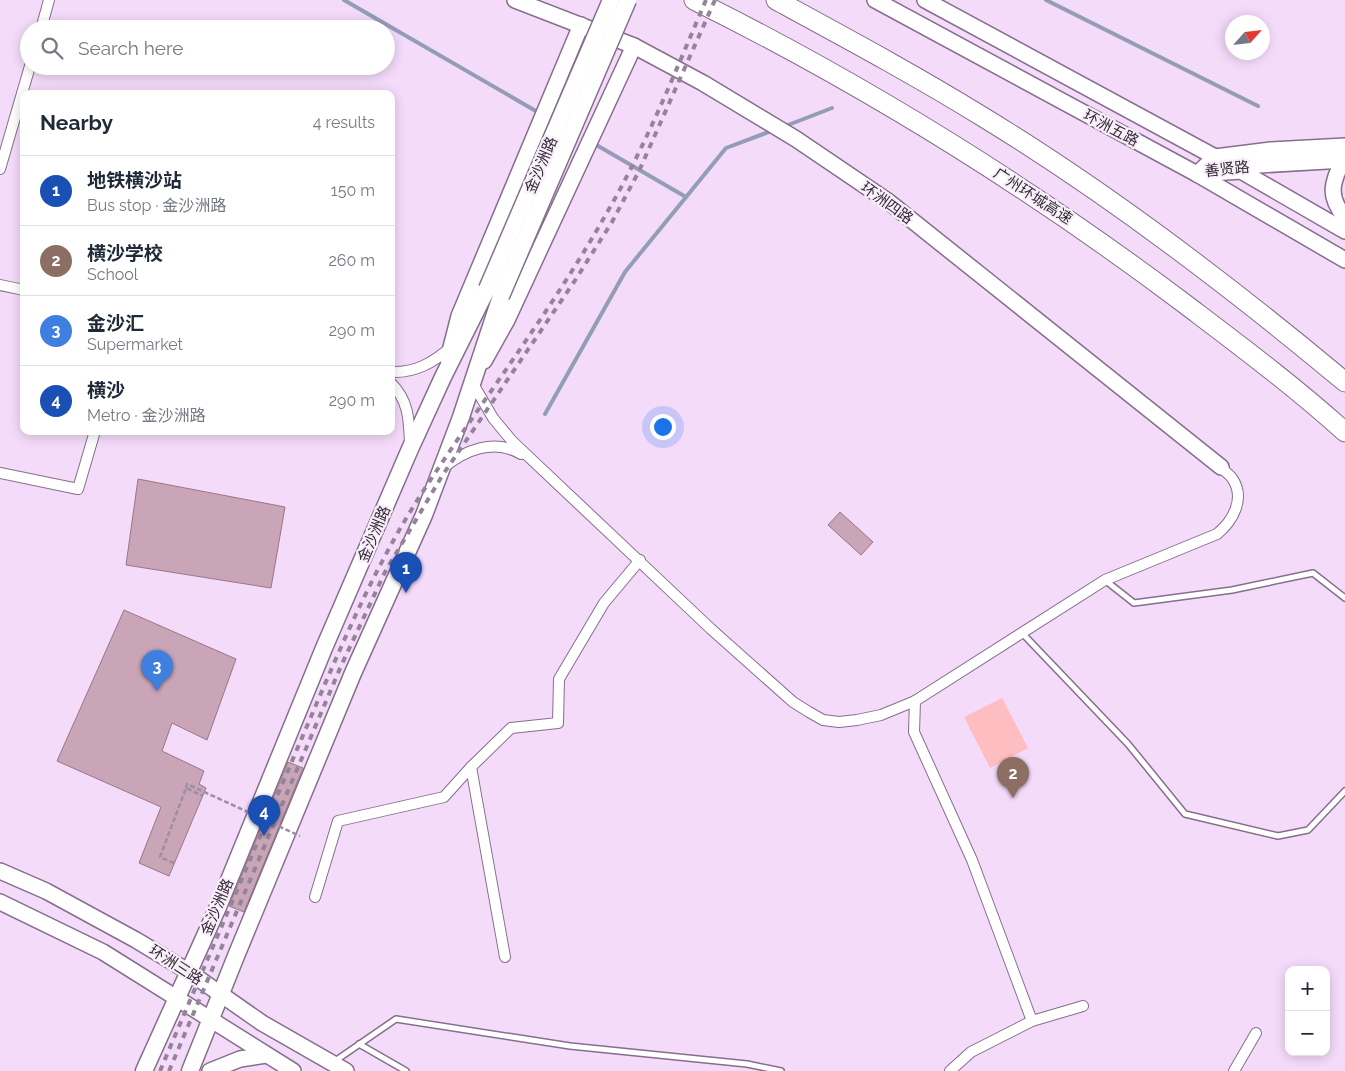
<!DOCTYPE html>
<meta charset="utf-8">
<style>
:root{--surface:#fff;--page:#f2f2f3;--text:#1f2937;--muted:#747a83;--line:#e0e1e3;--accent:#0b8043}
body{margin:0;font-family:Raleway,"Noto Sans SC",sans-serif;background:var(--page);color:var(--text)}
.controls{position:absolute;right:15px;bottom:15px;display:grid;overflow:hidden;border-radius:10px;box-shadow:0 2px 12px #0003}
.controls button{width:45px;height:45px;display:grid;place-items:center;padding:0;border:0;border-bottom:1px solid var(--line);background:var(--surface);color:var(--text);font:25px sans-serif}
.compass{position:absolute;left:1225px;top:15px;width:45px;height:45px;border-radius:50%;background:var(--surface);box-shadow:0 2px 12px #0003;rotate:63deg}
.you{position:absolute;left:662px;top:426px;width:18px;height:18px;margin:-12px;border:4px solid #fff;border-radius:50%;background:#1a73e8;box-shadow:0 0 0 8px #1a73e833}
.badge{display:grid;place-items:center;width:32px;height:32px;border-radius:50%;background:var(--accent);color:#fff;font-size:16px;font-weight:700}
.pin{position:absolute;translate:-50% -41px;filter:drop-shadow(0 1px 2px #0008)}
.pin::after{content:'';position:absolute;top:26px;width:18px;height:15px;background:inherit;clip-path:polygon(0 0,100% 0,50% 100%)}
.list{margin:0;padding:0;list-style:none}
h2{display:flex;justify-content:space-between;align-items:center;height:65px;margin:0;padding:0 20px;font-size:21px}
h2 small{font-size:16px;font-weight:400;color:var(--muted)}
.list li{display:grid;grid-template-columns:32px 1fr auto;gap:15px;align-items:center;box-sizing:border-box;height:70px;padding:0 20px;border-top:1px solid var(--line)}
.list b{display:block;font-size:19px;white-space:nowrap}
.list p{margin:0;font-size:16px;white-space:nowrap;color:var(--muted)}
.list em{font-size:16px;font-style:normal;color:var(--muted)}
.icon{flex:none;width:28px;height:28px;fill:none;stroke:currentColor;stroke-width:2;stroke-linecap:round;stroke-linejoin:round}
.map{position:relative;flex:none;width:1345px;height:1071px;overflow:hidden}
.search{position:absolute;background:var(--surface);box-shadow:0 2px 12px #0003;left:20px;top:20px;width:375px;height:55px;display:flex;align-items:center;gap:12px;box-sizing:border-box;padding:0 18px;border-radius:28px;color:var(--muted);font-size:19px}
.panel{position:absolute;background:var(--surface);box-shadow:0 2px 12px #0003;left:20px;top:90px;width:375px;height:345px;border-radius:10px}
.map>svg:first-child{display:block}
</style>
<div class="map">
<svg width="1345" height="1071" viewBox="0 0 1345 1071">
<rect width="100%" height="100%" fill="#f4dbfa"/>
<polygon fill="#febec1" points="1002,698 1028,748 990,768 964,717"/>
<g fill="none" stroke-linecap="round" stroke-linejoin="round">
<g stroke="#939db8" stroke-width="4">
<polyline points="344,0 541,114"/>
<polyline points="1046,0 1258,106"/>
<polyline points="783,127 832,108"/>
<polyline points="593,143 686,197"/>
<polyline points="545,414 625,272 726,148 774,130"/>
</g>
</g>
<g fill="#c9a5b7" stroke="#987687">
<polygon points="138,479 285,507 271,588 126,565"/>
<polygon points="840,512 873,542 861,555 828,525"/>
<polygon points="124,610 236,659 207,740 172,723 162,751 204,771 199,784 206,788 169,876 139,863 161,807 57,761"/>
<polygon points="288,762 303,768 244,912 229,906"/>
</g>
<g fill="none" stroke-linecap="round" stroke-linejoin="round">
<g stroke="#856f8b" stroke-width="8">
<g id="lane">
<polyline points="1106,581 1134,603 1232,590 1313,573 1345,598"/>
<polyline points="1022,633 1128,744 1185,814 1278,836 1308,830 1345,791"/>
<polyline points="359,1044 406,1071"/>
<polyline points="335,1061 396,1019 570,1046 747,1064 781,1071"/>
</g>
</g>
<g stroke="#856f8b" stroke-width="12">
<g id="street">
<polyline points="41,29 49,0"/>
<polyline points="0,169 30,66"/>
<polyline points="0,285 24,290"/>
<path d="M391,372c24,1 42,-9 60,-25"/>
<path d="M472,382l21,36 19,23 199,188 82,73 16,10 14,8 16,2 18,-2 24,-5 34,-14 190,-121 112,-46c16,-13 29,-36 15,-56 -3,-4 -8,-7 -11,-11"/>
<path d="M391,383c18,18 18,37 19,61"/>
<path d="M443,468c22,-18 51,-30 78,-14"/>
<polyline points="0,473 78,489 95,431"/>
<polyline points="915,701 914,732 972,860 1032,1021"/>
<polyline points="471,767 505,957"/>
<polyline points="315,897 338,821 444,797 471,767 511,728 558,723 559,679 604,603 640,560"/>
<polyline points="950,1071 971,1052 1032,1021 1083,1006"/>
<polyline points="1234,1071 1256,1033"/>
</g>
</g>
<g stroke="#856f8b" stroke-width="18">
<g id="secondary">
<polyline points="515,0 634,46 703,83 796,139 889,202 1221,467"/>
<polyline points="875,0 1197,174 1345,260"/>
<polyline points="925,0 1241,171 1345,231"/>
<path d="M1343,160c-12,24 -15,36 2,58"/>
<polyline points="1197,174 1215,157 1271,150 1345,146"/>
<polyline points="1197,174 1241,171 1259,165 1345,160"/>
<polyline points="448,359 459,316 581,25"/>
<polyline points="484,361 507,320 634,46"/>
<polyline points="0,871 46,891 136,940 189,972 262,1023 346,1071"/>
<polyline points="0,902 103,952 293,1071"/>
<polyline points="210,1071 240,1059 266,1055"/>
</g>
</g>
<g stroke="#856f8b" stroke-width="19">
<g id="primary">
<polyline points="144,1071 218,907 324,648 410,449 443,377 487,289"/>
<polyline points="190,1071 236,956 353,673 424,515 461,417 501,296"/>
</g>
</g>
<g stroke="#856f8b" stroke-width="21">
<g id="highway">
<path d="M694,0c173,86 337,188 491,304 54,41 109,82 160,128"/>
<path d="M776,0c70,38 139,75 207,117 128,78 247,169 362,265"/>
</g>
</g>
<polyline stroke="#9f8da4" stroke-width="2.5" stroke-dasharray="5 2.5" stroke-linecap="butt" points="174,863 160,857 186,788 203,796"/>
<use href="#lane" stroke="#fff" stroke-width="5"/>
<use href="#street" stroke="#fff" stroke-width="10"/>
<use href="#secondary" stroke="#fff" stroke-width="15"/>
<use href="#primary" stroke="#fff" stroke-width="16"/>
<use href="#highway" stroke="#fff" stroke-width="19"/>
<g stroke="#948399" stroke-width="4" stroke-dasharray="6 6" stroke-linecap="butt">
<path d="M160,1071c45,-106 90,-211 135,-317 38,-88 73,-177 125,-258 62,-96 133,-187 189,-287 38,-66 67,-139 97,-209"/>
<polyline points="169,1071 341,666 385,572 442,476 574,282 612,222 639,171 715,0"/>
</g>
<g stroke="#856f8b" stroke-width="19" stroke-linecap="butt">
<g id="primary-bridge">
<polyline points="487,289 611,0"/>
<polyline points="501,296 628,0"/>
</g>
</g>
<polyline stroke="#9f8da4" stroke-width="2.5" stroke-dasharray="5 2.5" stroke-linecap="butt" points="186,788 187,784 300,836"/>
<use href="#primary-bridge" stroke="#fff" stroke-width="16"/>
</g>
<g text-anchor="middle" stroke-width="4.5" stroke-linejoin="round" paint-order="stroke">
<g font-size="15" fill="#342b37" stroke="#f9effb">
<text transform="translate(1111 128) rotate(28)" y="5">环洲五路</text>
<text transform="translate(541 165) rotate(-67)" y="5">金沙洲路</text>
<text transform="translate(1227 169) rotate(-6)" y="5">善贤路</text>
<text transform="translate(1033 196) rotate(33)" y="5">广州环城高速</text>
<text transform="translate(887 203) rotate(36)" y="5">环洲四路</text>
<text transform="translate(374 534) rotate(-67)" y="5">金沙洲路</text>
<text transform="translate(217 907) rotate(-67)" y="5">金沙洲路</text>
<text transform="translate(176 965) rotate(33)" y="5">环洲三路</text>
</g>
</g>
</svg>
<div class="controls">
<button>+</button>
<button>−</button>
</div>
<svg class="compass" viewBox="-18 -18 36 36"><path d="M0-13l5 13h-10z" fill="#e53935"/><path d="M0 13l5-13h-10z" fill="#747a83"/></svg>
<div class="you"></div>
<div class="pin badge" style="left:406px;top:593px;background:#1a4fb4">1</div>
<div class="pin badge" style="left:1013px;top:798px;background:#8d6e63">2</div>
<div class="pin badge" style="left:157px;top:691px;background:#3f7fe0">3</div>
<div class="pin badge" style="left:264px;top:836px;background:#1a4fb4">4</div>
<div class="search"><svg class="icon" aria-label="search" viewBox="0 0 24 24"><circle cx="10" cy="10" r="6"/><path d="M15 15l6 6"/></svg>Search here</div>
<section class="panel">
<h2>Nearby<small>4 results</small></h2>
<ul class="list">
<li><span class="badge" style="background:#1a4fb4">1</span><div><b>地铁横沙站</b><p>Bus stop · 金沙洲路</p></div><em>150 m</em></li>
<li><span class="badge" style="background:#8d6e63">2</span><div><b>横沙学校</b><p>School</p></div><em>260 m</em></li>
<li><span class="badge" style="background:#3f7fe0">3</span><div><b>金沙汇</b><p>Supermarket</p></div><em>290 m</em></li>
<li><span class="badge" style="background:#1a4fb4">4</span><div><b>横沙</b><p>Metro · 金沙洲路</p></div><em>290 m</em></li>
</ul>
</section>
</div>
